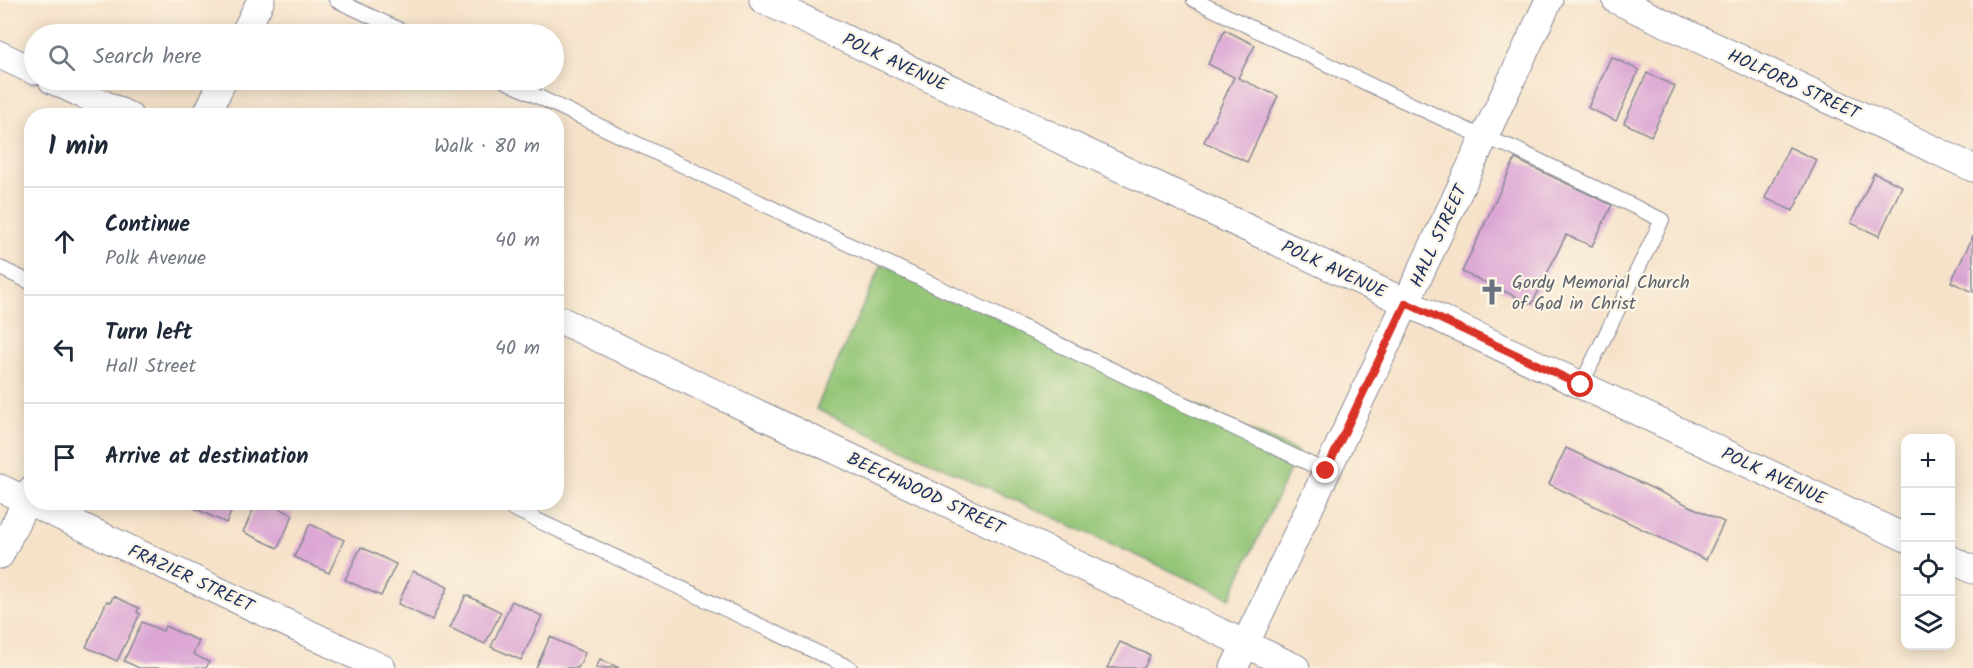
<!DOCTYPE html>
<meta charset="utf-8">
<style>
:root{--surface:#fff;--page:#f2f2f3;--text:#1f2937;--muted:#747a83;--line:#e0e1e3}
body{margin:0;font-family:Kalam,sans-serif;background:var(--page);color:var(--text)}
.controls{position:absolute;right:18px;bottom:18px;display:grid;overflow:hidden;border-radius:12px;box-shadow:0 3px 15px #0003}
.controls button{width:54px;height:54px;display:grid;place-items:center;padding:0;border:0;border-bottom:2px solid var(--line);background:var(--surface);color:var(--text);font:30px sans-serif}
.stop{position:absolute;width:18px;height:18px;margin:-14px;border:4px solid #d93025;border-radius:50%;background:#fff}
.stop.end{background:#d93025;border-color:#fff;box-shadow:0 2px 6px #0008}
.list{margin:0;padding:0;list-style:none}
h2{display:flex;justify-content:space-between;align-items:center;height:78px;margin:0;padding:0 24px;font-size:26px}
h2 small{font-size:20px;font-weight:400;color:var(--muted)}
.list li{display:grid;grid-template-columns:39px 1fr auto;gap:18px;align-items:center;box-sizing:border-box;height:108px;padding:0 24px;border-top:2px solid var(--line)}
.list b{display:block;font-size:22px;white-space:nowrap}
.list p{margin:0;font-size:20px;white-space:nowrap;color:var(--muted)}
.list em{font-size:20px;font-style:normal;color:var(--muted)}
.icon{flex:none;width:33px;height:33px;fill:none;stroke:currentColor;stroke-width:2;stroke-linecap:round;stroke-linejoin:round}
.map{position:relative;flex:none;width:1973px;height:668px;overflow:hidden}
.search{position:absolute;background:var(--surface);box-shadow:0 3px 15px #0003;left:24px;top:24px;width:540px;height:66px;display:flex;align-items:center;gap:15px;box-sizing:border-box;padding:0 21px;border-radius:33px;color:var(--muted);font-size:22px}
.panel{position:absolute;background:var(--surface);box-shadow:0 3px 15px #0003;left:24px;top:108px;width:540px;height:402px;border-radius:24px}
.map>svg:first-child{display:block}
</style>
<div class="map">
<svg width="1973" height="668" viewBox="0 0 1973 668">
<rect width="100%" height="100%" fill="#fcf5e5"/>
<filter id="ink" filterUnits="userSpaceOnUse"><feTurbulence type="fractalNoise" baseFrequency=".0167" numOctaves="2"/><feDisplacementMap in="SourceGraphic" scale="12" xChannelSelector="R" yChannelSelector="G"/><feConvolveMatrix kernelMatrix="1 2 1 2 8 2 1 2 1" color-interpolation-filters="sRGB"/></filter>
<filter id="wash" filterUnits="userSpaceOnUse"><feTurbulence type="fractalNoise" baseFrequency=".008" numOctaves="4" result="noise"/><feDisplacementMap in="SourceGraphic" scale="24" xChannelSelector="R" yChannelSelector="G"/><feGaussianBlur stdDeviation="1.35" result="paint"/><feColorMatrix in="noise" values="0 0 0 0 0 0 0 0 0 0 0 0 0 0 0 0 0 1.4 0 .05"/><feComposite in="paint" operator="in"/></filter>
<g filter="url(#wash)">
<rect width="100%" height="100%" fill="#f6e2c9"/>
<polygon fill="#92c475" stroke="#567a6a" stroke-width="1.5" points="882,264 1298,452 1230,598 816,409"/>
<g id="blocks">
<g fill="#dba5d4">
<polygon points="1225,30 1255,45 1238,78 1278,96 1247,162 1204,142 1234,77 1208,64"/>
<polygon points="1611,57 1639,70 1616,121 1588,108"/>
<polygon points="1647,73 1675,86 1651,136 1624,123"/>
<polygon points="1789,147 1817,160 1793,211 1765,198"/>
<polygon points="1515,159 1612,205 1592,246 1566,235 1532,304 1462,272"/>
<polygon points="1874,173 1902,186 1879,236 1851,223"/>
<polygon points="1973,236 1973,292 1951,282"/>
<polygon points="1566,448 1724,522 1706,560 1549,484"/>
<polygon points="194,502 236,502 226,523 192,507"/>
<polygon points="257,502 267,502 293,515 278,548 243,532"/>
<polygon points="310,524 344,540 329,573 294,557"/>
<polygon points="361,547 396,564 381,596 345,580"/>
<polygon points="413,571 448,587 432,620 398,604"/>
<polygon points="466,595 501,612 485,644 450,628"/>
<polygon points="113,596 139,608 137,612 140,614 117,661 86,647 107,601 111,602"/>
<polygon points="512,601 542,616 521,660 491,647"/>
<polygon points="142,622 163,631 165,626 199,641 193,654 209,662 206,668 139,668 124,661"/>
<polygon points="550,637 585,653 578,668 536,668"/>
<polygon points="1120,642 1150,655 1144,668 1107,668"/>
<polygon points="600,659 619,668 596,668"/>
</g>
</g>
</g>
<g filter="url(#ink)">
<use href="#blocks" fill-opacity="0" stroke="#888894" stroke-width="1.5"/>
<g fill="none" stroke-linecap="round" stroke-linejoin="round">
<g stroke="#888894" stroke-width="16">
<g id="lane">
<polyline points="336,0 409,34"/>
<polyline points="1194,0 1391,95 1485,138 1511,147 1662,220 1581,385"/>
<polyline points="503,80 1327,472"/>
<polyline points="0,268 32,283"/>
<polyline points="499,502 850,668"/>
</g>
</g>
<g stroke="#888894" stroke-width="29">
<g id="street">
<polyline points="763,0 1906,538"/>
<polyline points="1616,0 1973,168"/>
<polyline points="244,34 261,0"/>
<polyline points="0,55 34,71"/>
<polyline points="52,80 129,116"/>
<polyline points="206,116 223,80"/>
<polyline points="556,318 1296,668"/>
<polyline points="0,488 382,668"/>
<polyline points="0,555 32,489"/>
<polyline points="1950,559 1973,570"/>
<polyline points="1234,668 1549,0"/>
</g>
</g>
<use href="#lane" stroke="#fff" stroke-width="14"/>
<use href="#street" stroke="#fff" stroke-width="27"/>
</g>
</g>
<g fill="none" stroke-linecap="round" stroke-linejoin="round" filter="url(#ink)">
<polyline stroke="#d93025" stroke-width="8" points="1326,471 1406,303 1581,385"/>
</g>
<defs>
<g id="church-bare" transform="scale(2.07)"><path d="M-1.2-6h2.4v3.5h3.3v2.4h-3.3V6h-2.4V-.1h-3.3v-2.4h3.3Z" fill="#6b7280" stroke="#fcf5e5" stroke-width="2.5" paint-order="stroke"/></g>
</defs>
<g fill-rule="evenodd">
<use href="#church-bare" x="1492" y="292"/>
</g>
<g text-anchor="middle" stroke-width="4.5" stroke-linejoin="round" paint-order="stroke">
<g font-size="18" fill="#1b2f5e" stroke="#fcf5e5">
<text transform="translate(895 62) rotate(25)" y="6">POLK AVENUE</text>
<text transform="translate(1794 84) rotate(25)" y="6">HOLFORD STREET</text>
<text transform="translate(1438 236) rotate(-65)" y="6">HALL STREET</text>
<text transform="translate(1334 269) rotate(25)" y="6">POLK AVENUE</text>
<text transform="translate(1774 476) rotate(25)" y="6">POLK AVENUE</text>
<text transform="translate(926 493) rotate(25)" y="6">BEECHWOOD STREET</text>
<text transform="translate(191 578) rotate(25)" y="6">FRAZIER STREET</text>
</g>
<g font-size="18" fill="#5b616d" stroke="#fcf5e5" text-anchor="start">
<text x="1512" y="288">Gordy Memorial Church<tspan x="1512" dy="21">of God in Christ</tspan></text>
</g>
</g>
</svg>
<div class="controls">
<button>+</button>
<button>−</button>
<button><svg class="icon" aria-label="locate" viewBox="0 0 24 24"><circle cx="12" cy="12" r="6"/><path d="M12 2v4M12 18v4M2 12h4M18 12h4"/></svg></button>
<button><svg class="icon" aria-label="layers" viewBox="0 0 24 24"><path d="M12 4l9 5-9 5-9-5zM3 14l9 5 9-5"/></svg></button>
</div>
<div class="stop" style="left:1581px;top:385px"></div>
<div class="stop end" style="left:1326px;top:471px"></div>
<div class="search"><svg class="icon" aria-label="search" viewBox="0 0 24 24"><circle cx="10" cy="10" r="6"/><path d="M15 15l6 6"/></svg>Search here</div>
<section class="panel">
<h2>1 min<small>Walk · 80 m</small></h2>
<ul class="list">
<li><svg class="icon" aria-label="ahead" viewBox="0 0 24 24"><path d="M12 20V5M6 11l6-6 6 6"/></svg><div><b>Continue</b><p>Polk Avenue</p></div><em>40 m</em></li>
<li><svg class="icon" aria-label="left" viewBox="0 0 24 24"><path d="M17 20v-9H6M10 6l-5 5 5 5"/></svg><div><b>Turn left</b><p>Hall Street</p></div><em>40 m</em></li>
<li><svg class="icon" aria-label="arrive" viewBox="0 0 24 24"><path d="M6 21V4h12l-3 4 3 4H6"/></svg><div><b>Arrive at destination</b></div></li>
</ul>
</section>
</div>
